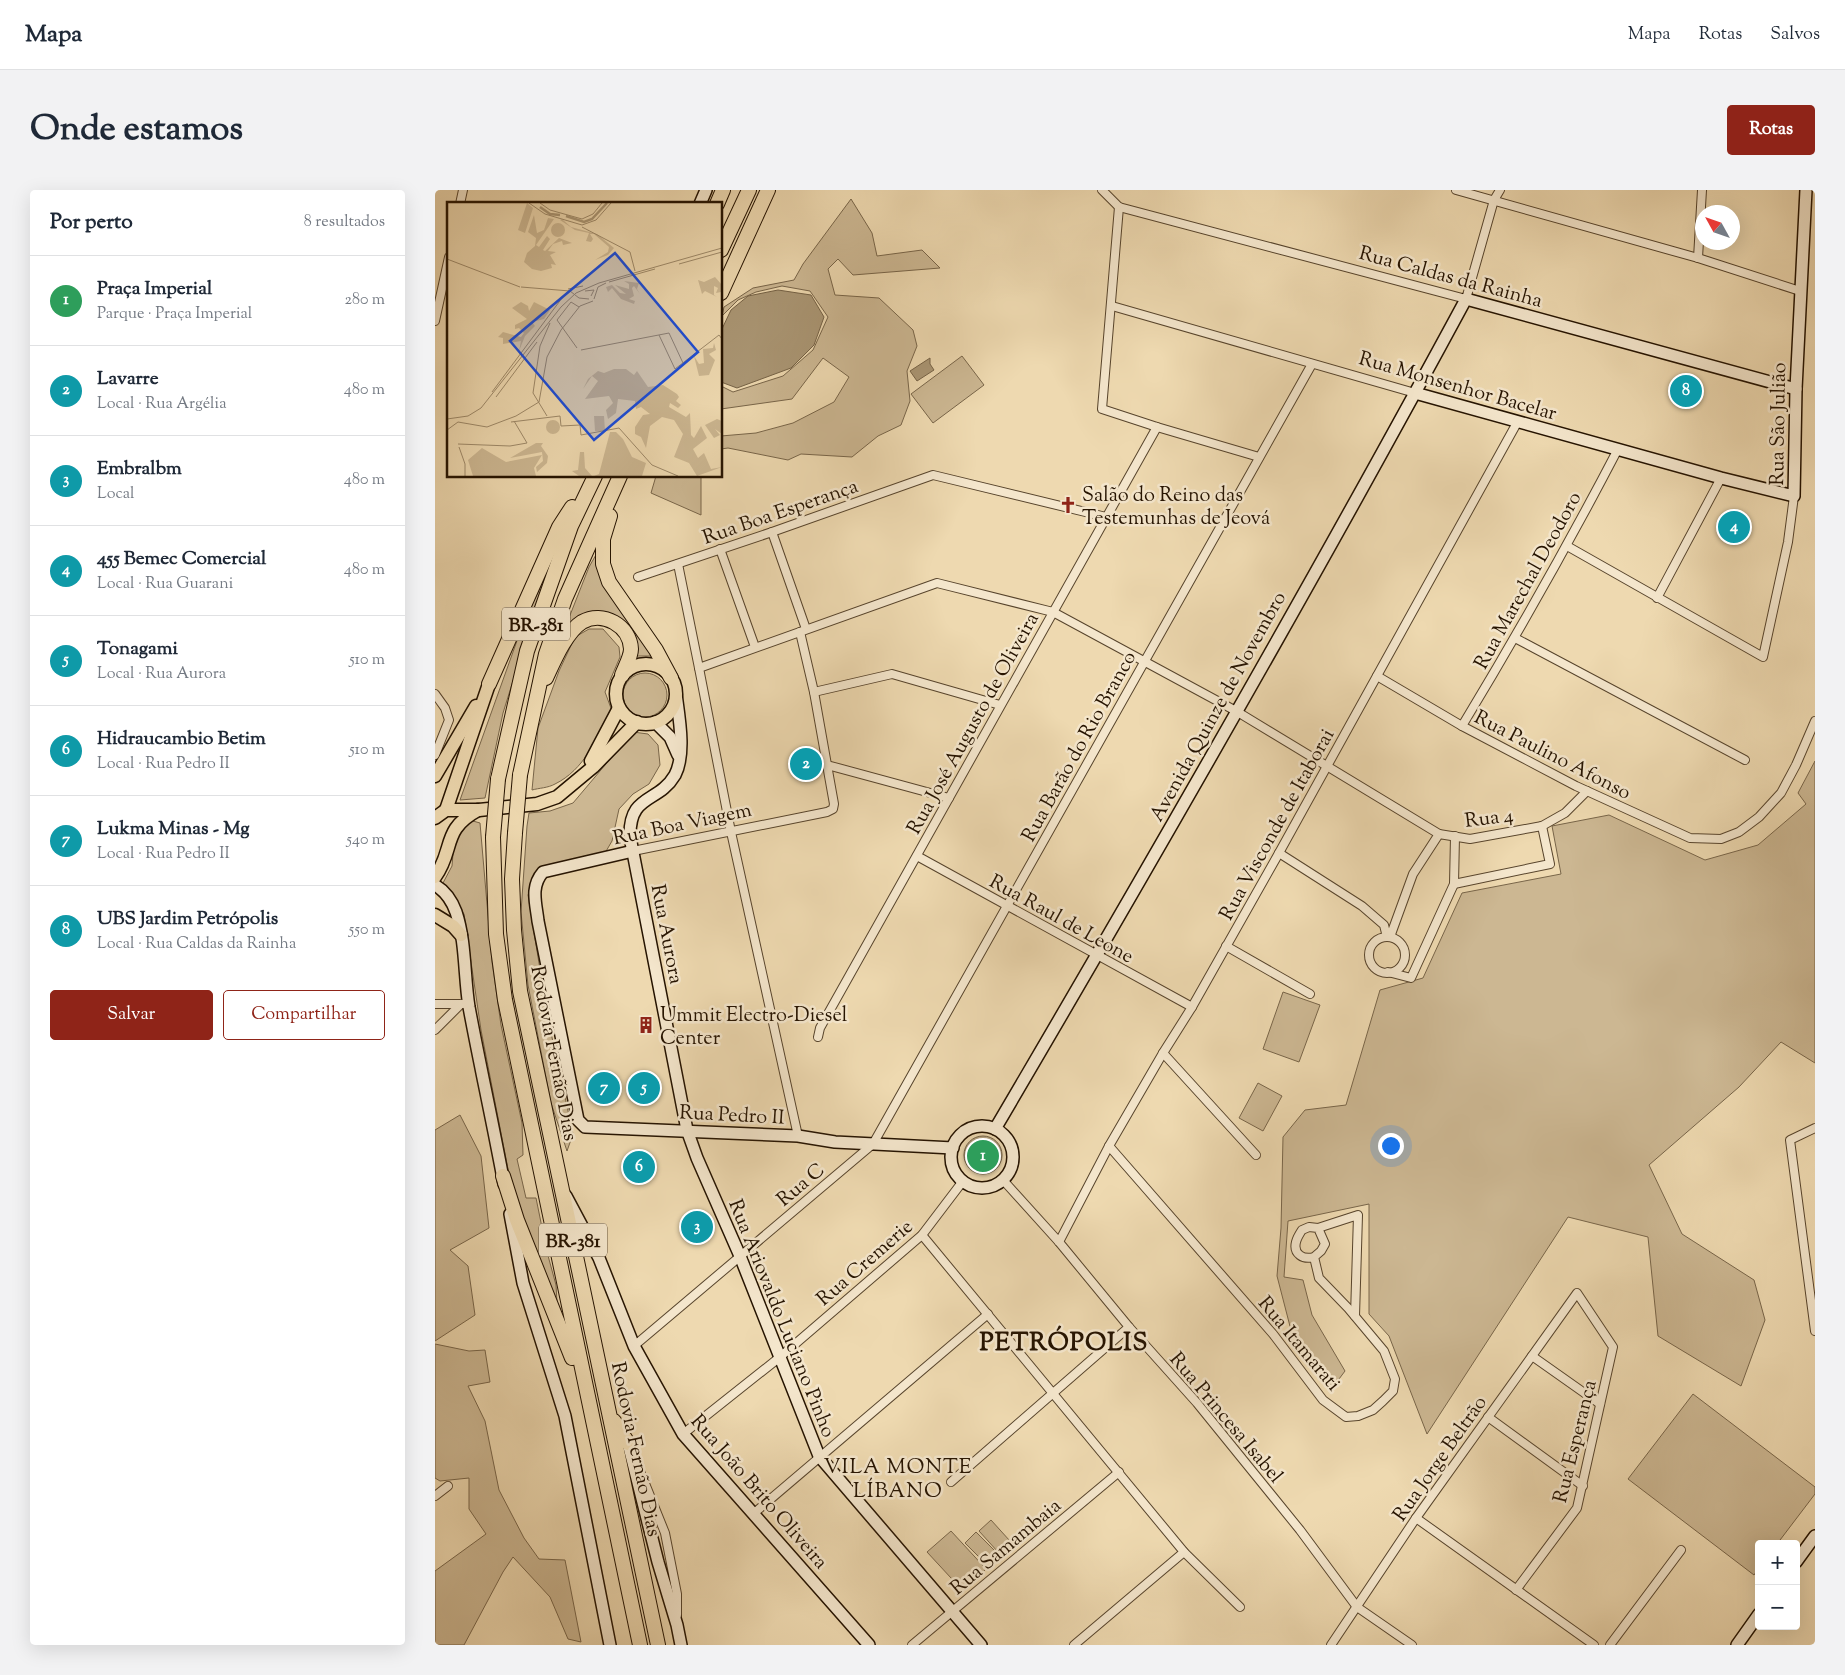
<!DOCTYPE html>
<html lang="pt">
<meta charset="utf-8">
<style>
:root{--surface:#fff;--page:#f2f2f3;--text:#1f2937;--muted:#747a83;--line:#e0e1e3;--accent:#8f2418}
body{margin:0;font-family:"Sorts Mill Goudy",serif;background:var(--page);color:var(--text)}
.controls{position:absolute;right:15px;bottom:15px;display:grid;overflow:hidden;border-radius:5px;box-shadow:0 5px 20px #0002}
.controls button{width:45px;height:45px;display:grid;place-items:center;padding:0;border:0;border-bottom:1px solid var(--line);background:var(--surface);color:var(--text);font:25px sans-serif}
.compass{position:absolute;left:1260px;top:15px;width:45px;height:45px;border-radius:50%;background:var(--surface);box-shadow:0 5px 20px #0002;rotate:310deg}
.you{position:absolute;left:955px;top:955px;width:18px;height:18px;margin:-12px;border:4px solid #fff;border-radius:50%;background:#1a73e8;box-shadow:0 0 0 8px #1a73e833}
.badge{display:grid;place-items:center;width:32px;height:32px;border-radius:50%;background:var(--accent);color:#fff;font-size:16px;font-weight:700}
.pin{position:absolute;translate:-50% -50%;border:2px solid #fff;box-shadow:0 1px 5px #0006}
.list{margin:0;padding:0;list-style:none}
h2{display:flex;justify-content:space-between;align-items:center;height:65px;margin:0;padding:0 20px;font-size:21px}
h2 small{font-size:16px;font-weight:400;color:var(--muted)}
.list li{display:grid;grid-template-columns:32px 1fr auto;gap:15px;align-items:center;box-sizing:border-box;height:90px;padding:0 20px;border-top:1px solid var(--line)}
.list b{display:block;font-size:19px;white-space:nowrap}
.list p{margin:0;font-size:16px;white-space:nowrap;color:var(--muted)}
.list em{font-size:16px;font-style:normal;color:var(--muted)}
.actions{display:flex;gap:10px;padding:15px 20px}
.actions a{flex:1;padding:11px 0;border:1px solid var(--accent);border-radius:5px;text-align:center;font-size:18px;color:var(--accent)}
.actions .main{background:var(--accent);color:#fff}
.map{position:relative;flex:none;width:1380px;height:1455px;overflow:hidden;border-radius:5px}
header{display:flex;align-items:center;gap:30px;box-sizing:border-box;height:70px;padding:0 25px;background:var(--surface);border-bottom:1px solid var(--line)}
header strong{font-size:24px}
nav{display:flex;gap:28px;margin-inline-start:auto;font-size:18px}
.intro{display:flex;align-items:center;justify-content:space-between;box-sizing:border-box;height:120px;padding:0 30px}
h1{margin:0;font-size:35px}
.button{padding:12px 22px;border-radius:5px;background:var(--accent);color:#fff;font-size:18px;font-weight:700}
main{display:flex;gap:30px;padding:0 30px}
aside{flex:1;background:var(--surface);border-radius:5px;box-shadow:0 5px 20px #0002}
.map>svg:first-child{display:block}
</style>
<header>
<strong>Mapa</strong>
<nav><a>Mapa</a><a>Rotas</a><a>Salvos</a></nav>
</header>
<div class="intro"><h1>Onde estamos</h1><a class="button">Rotas</a></div>
<main>
<aside>
<h2>Por perto<small>8 resultados</small></h2>
<ul class="list">
<li><span class="badge" style="background:#2e9e5b">1</span><div><b>Praça Imperial</b><p>Parque · Praça Imperial</p></div><em>280 m</em></li>
<li><span class="badge" style="background:#0f9aa8">2</span><div><b>Lavarre</b><p>Local · Rua Argélia</p></div><em>480 m</em></li>
<li><span class="badge" style="background:#0f9aa8">3</span><div><b>Embralbm</b><p>Local</p></div><em>480 m</em></li>
<li><span class="badge" style="background:#0f9aa8">4</span><div><b>455 Bemec Comercial</b><p>Local · Rua Guarani</p></div><em>480 m</em></li>
<li><span class="badge" style="background:#0f9aa8">5</span><div><b>Tonagami</b><p>Local · Rua Aurora</p></div><em>510 m</em></li>
<li><span class="badge" style="background:#0f9aa8">6</span><div><b>Hidraucambio Betim</b><p>Local · Rua Pedro II</p></div><em>510 m</em></li>
<li><span class="badge" style="background:#0f9aa8">7</span><div><b>Lukma Minas - Mg</b><p>Local · Rua Pedro II</p></div><em>540 m</em></li>
<li><span class="badge" style="background:#0f9aa8">8</span><div><b>UBS Jardim Petrópolis</b><p>Local · Rua Caldas da Rainha</p></div><em>550 m</em></li>
</ul>
<div class="actions"><a class="main">Salvar</a><a>Compartilhar</a></div>
</aside>
<div class="map">
<svg width="1380" height="1455" viewBox="0 0 1380 1455">
<rect width="100%" height="100%" fill="#eed9b0"/>
<filter id="stains"><feTurbulence type="fractalNoise" baseFrequency=".004" numOctaves="4"/><feColorMatrix values="0 0 0 0 .2 0 0 0 0 .09 0 0 0 0 .02 0 0 0 .5 -.17"/></filter>
<radialGradient id="worn" r=".72"><stop offset=".6" stop-color="#630" stop-opacity="0"/><stop offset="1" stop-color="#630" stop-opacity=".3"/></radialGradient>
<g fill="#ccb792" stroke="#786549">
<polygon points="416,9 437,43 442,66 487,60 505,78 418,85 403,69 393,79 400,105 444,108 478,140 482,156 472,181 475,211 466,235 443,246 417,267 366,264 353,270 293,258 286,259 286,246 321,243 358,233 399,212 414,187 388,168 357,209 286,219 286,196 298,202 348,186 378,160 393,127 375,101 347,96 321,102 303,110 287,126 289,117 318,98 359,90 368,74"/>
<polygon points="527,166 549,195 498,233 476,204"/>
<polygon points="221,286 266,286 266,325 216,303"/>
<polygon points="162,363 220,466 202,466 169,425 128,443 154,377"/>
<polygon points="111,385 68,523 50,608 25,610 88,434"/>
<path d="M154,439h14l16,18 1,10 -15,35 7,19c-15,27 -28,59 -57,73 -7,4 -16,4 -23,6l6,-62 21,-57 16,-34z"/>
<circle cx="210" cy="505" r="22"/>
<polygon points="198,542 213,544 223,555 225,575 214,594 198,604 184,619 177,651 170,663 102,680 93,705 113,829 138,944 132,961 116,913 93,795 86,722 92,636 94,623 115,621 138,613"/>
<polygon points="1380,571 1380,873 1346,852 1304,897 1214,975 1247,1044 1319,1090 1330,1130 1306,1196 1223,1146 1213,1047 1133,1027 992,1244 954,1146 934,1124 934,1014 853,1031 849,1087 868,1090 877,1125 910,1181 898,1197 857,1144 842,1086 846,1038 848,947 870,920 911,915 945,800 988,788 1027,703 1126,684 1117,636 1174,625 1270,670 1323,655 1371,614 1363,603"/>
<polygon points="38,631 45,633 57,772 66,835 87,933 88,965 82,969 91,1008 101,1008 112,1062 121,1095 122,1112 93,1043 73,979 46,840 29,724 8,693 17,676 19,651 29,633"/>
<polygon points="848,802 885,815 864,872 828,859"/>
<polygon points="823,893 847,906 828,941 804,928"/>
<polygon points="25,925 46,966 54,1038 15,1060 33,1076 40,1125 0,1151 0,940"/>
<circle cx="548" cy="965" r="19"/>
<polygon points="0,1154 34,1161 50,1160 55,1192 33,1196 50,1231 64,1300 89,1348 104,1369 130,1370 146,1452 133,1449 115,1407 78,1367 68,1382 29,1455 0,1455 0,1381 51,1344 34,1319 34,1288 5,1291 0,1288"/>
<polygon points="1258,1204 1380,1297 1380,1304 1342,1354 1324,1354 1324,1378 1319,1385 1193,1289"/>
<polygon points="556,1330 575,1351 563,1362 544,1341"/>
<polygon points="516,1341 551,1379 528,1401 492,1362"/>
<polygon points="541,1342 561,1362 550,1373 530,1353"/>
</g>
<g fill="#aa9674" stroke="#756246">
<polygon points="343,100 376,105 389,127 379,155 356,178 302,198 286,192 286,141 296,120 313,106"/>
<polygon points="495,168 495,174 499,180 482,191 475,181"/>
</g>
<g fill="none" stroke-linecap="round" stroke-linejoin="round">
<g stroke="#57442c" stroke-width="10">
<g id="street">
<polyline points="667,0 684,17 1031,109 1059,10 1065,0"/>
<polyline points="1021,0 1263,68 1365,101"/>
<polyline points="25,14 28,0"/>
<polyline points="684,17 667,219 722,237 824,267"/>
<polyline points="1263,68 1267,0"/>
<polyline points="677,116 980,203"/>
<polyline points="0,131 14,67"/>
<polyline points="337,342 371,439"/>
<polyline points="1132,356 1328,467 1353,352 1359,306"/>
<polyline points="285,359 320,457"/>
<polyline points="243,374 264,478 296,642 363,946"/>
<polyline points="203,387 337,342 498,285 671,327"/>
<polyline points="1222,408 1286,288"/>
<polyline points="1080,448 1310,570"/>
<polyline points="264,478 502,393 618,422 801,521 1004,644"/>
<polyline points="942,486 1027,536 1141,596 1255,648 1286,649 1304,642 1324,627 1346,603 1361,575 1380,531"/>
<polyline points="379,502 457,484 565,515"/>
<polyline points="0,504 10,518 14,530 0,565"/>
<path d="M1027,536c55,-91 107,-183 156,-277"/>
<polyline points="392,575 514,608"/>
<polyline points="198,661 392,622 398,619 399,614 379,502 365,442"/>
<polyline points="844,663 927,716 949,735 952,747"/>
<polyline points="482,666 757,817"/>
<polyline points="1019,694 1115,674 1107,636"/>
<polyline points="955,747 978,684 1004,644 1035,649 1107,636 1130,623 1152,601"/>
<circle cx="952" cy="765" r="18"/>
<polyline points="791,756 875,804"/>
<polyline points="953,782 976,788 1019,694 1020,646"/>
<polyline points="0,814 28,814"/>
<polyline points="0,840 26,814"/>
<polyline points="383,847 385,838 722,237"/>
<polyline points="728,863 821,965"/>
<polyline points="1380,938 1355,950 1380,1141"/>
<path d="M674,956l164,188 50,66 23,17 12,-1 15,-6 10,-9 10,-10 2,-12 -11,-28 -36,-43 -29,-30 -5,-21c-11,3 -21,-3 -18,-15 1,-4 4,-9 6,-12l7,-3 9,1 7,16 -4,7 -7,6"/>
<polyline points="568,990 624,1052 694,1137 762,1213 865,1340 922,1417 977,1455"/>
<polyline points="883,1038 923,1025 920,1126"/>
<polyline points="487,1045 749,1362 805,1417"/>
<polyline points="624,1052 674,956 728,863 757,817 844,663 1083,231"/>
<polyline points="199,1156 438,954 877,174"/>
<polyline points="1097,1166 1165,1214"/>
<polyline points="1053,1227 1148,1296"/>
<polyline points="248,1244 345,1167 487,1045 528,991"/>
<polyline points="205,1281 230,1343 242,1404 242,1425"/>
<polyline points="516,1292 694,1137"/>
<polyline points="0,1306 13,1296"/>
<polyline points="318,1324 553,1124"/>
<polyline points="981,1328 1159,1455"/>
<polyline points="477,1455 684,1282"/>
<polyline points="639,1455 749,1362"/>
<polyline points="896,1455 981,1328 1142,1103 1178,1157 1142,1318 1081,1400"/>
<polyline points="1175,1455 1246,1360"/>
</g>
</g>
<g stroke="#251300" stroke-width="14">
<g id="secondary">
<polyline points="265,14 271,0"/>
<polyline points="980,203 1286,288 1359,306 1361,199 1371,0"/>
<path d="M241,504c3,23 10,60 -1,81 -17,29 -46,18 -45,62l57,293 10,28 43,98 79,200 162,189"/>
<polyline points="220,532 235,547 243,565"/>
<path d="M198,661l-90,21c-13,15 -7,31 -5,49l40,199 7,7 213,9 37,6 118,6"/>
<path d="M0,695c10,6 17,16 21,27 10,30 8,64 13,95 11,59 24,117 35,177"/>
<circle cx="547" cy="967" r="31"/>
<path d="M560,939c161,-274 320,-550 471,-830l330,90"/>
<polyline points="131,1006 164,1068 199,1156 248,1244 434,1455"/>
<polyline points="75,1024 88,1093 130,1226 175,1455"/>
<polyline points="193,1253 223,1372 242,1435 246,1455"/>
<polyline points="1361,1372 1380,1346"/>
<polyline points="1302,1455 1324,1424"/>
</g>
</g>
<g stroke="#251300" stroke-width="15">
<g id="primary">
<circle cx="211" cy="504" r="30"/>
<polyline points="156,571 184,518"/>
<polyline points="0,586 41,516"/>
<polyline points="11,620 54,494"/>
<polyline points="0,628 11,620 44,620 102,614 122,607 158,577 202,532"/>
<path d="M0,687c20,-28 6,-47 43,-67"/>
<polyline points="0,725 18,736 26,745"/>
</g>
</g>
<g stroke="#251300" stroke-width="16">
<g id="highway">
<polyline points="282,14 288,0"/>
<polyline points="286,60 314,0"/>
<polyline points="286,103 333,0"/>
<polyline points="175,326 168,349 168,374 174,392 221,460 236,488"/>
<path d="M111,488c8,-17 20,-46 36,-56 21,-12 48,4 49,27 0,8 -6,18 -9,26"/>
<polyline points="54,494 124,337 137,317"/>
<polyline points="85,585 111,464 130,409 185,286"/>
<polyline points="63,589 92,461 136,336 160,286"/>
<polyline points="80,643 77,689 79,740 85,801 223,1455"/>
<polyline points="58,647 61,744 70,810 205,1455"/>
<polyline points="68,986 82,1030 137,1168"/>
<polyline points="179,1231 193,1253"/>
</g>
</g>
<use href="#street" stroke="#f4e6cc" stroke-width="8"/>
<use href="#secondary" stroke="#f4e6cc" stroke-width="11"/>
<use href="#primary" stroke="#eed9b0" stroke-width="12"/>
<use href="#highway" stroke="#eed9b0" stroke-width="14"/>
<g stroke="#251300" stroke-width="16" stroke-linecap="butt">
<g id="highway-bridge">
<polyline points="80,643 85,585"/>
<polyline points="58,647 63,589"/>
</g>
</g>
<use href="#highway-bridge" stroke="#eed9b0" stroke-width="14"/>
</g>
<defs>
<g id="church-bare" transform="scale(1.35)"><path d="M-1.2-6h2.4v3.5h3.3v2.4h-3.3V6h-2.4V-.1h-3.3v-2.4h3.3Z" fill="#8f2418" stroke="#f4e6cc" stroke-width="2.5" paint-order="stroke"/></g>
<g id="building-bare" transform="scale(1.35)"><path d="M-4-6H4V6H1V3H-1V6H-4ZM-2.5-4.3h1.7v1.8h-1.7ZM.8-4.3h1.7v1.8H.8ZM-2.5-1h1.7V.8h-1.7ZM.8-1h1.7V.8H.8Z" fill="#8f2418" stroke="#f4e6cc" stroke-width="2.5" paint-order="stroke"/></g>
</defs>
<g fill-rule="evenodd">
<use href="#church-bare" x="633" y="315"/>
<use href="#building-bare" x="211" y="835"/>
</g>
<g text-anchor="middle" stroke-width="5" stroke-linejoin="round" paint-order="stroke">
<g fill="#f4e6cc" stroke="#63523d" stroke-width="1">
<rect x="67" y="417.5" width="68" height="33" rx="4"/>
<rect x="104" y="1033.5" width="68" height="33" rx="4"/>
</g>
<g font-size="19" font-weight="bold" fill="#251300">
<text x="101" y="441">BR-381</text>
<text x="138" y="1057">BR-381</text>
</g>
<g font-size="20" fill="#251300" stroke="#f4e6cc">
<text transform="translate(1016 86) rotate(15)" y="7">Rua Caldas da Rainha</text>
<text transform="translate(1023 195) rotate(16)" y="7">Rua Monsenhor Bacelar</text>
<text transform="translate(1342 234) rotate(-89)" y="7">Rua São Julião</text>
<text transform="translate(345 321) rotate(-19)" y="7">Rua Boa Esperança</text>
<text transform="translate(1092 390) rotate(-61)" y="7">Rua Marechal Deodoro</text>
<text transform="translate(782 516) rotate(-61)" y="7">Avenida Quinze de Novembro</text>
<text transform="translate(537 533) rotate(-61)" y="7">Rua José Augusto de Oliveira</text>
<text transform="translate(643 556) rotate(-61)" y="7">Rua Barão do Rio Branco</text>
<text transform="translate(1118 564) rotate(27)" y="7">Rua Paulino Afonso</text>
<text transform="translate(1054 627) rotate(-7)" y="7">Rua 4</text>
<text transform="translate(247 633) rotate(-12)" y="7">Rua Boa Viagem</text>
<text transform="translate(841 634) rotate(-61)" y="7">Rua Visconde de Itaborai</text>
<text transform="translate(627 728) rotate(29)" y="7">Rua Raul de Leone</text>
<text transform="translate(233 744) rotate(79)" y="7">Rua Aurora</text>
<text transform="translate(120 863) rotate(79)" y="7">Rodovia Fernão Dias</text>
<text transform="translate(297 924) rotate(3)" y="7">Rua Pedro II</text>
<text transform="translate(365 994) rotate(-40)" y="7">Rua C</text>
<text transform="translate(429 1072) rotate(-41)" y="7">Rua Cremerie</text>
<text transform="translate(348 1128) rotate(68)" y="7">Rua Ariovaldo Luciano Pinho</text>
<text transform="translate(865 1153) rotate(50)" y="7">Rua Itamarati</text>
<text transform="translate(792 1227) rotate(50)" y="7">Rua Princesa Isabel</text>
<text transform="translate(1139 1251) rotate(-76)" y="7">Rua Esperança</text>
<text transform="translate(202 1259) rotate(78)" y="7">Rodovia Fernão Dias</text>
<text transform="translate(1004 1268) rotate(-55)" y="7">Rua Jorge Beltrão</text>
<text transform="translate(325 1301) rotate(49)" y="7">Rua João Brito Oliveira</text>
<text transform="translate(570 1356) rotate(-40)" y="7">Rua Samambaia</text>
</g>
<g font-size="20" fill="#251300" stroke="#f4e6cc" text-anchor="start">
<text x="647" y="311">Salão do Reino das<tspan x="647" dy="23">Testemunhas de Jeová</tspan></text>
<text x="225" y="831">Ummit Electro-Diesel<tspan x="225" dy="23">Center</tspan></text>
</g>
<g font-size="21" letter-spacing="1" fill="#251300" stroke="#f4e6cc">
<text x="463" y="1283">VILA MONTE<tspan x="463" dy="24">LÍBANO</tspan></text>
</g>
<g font-size="25" font-weight="bold" letter-spacing="1" fill="#251300" stroke="#f4e6cc">
<text x="629" y="1160">PETRÓPOLIS</text>
</g>
</g>
<g transform="translate(12 12)">
<rect width="275" height="275" fill="#eed9b0"/>
<path d="M80,1l6,5 -8,25 -7,-3zM87,13l3,18 7,-3 4,-12 6,1 -18,26 3,2 8,-11 3,3 -7,11 2,1 14,-13 13,5 -9,2 -1,-4 -9,3 -5,7 8,1 -6,3 6,10 -5,-1 1,4 -11,3 -9,-2 -8,-7 3,-9 8,-7 1,-8 -8,-6zM115,17l9,8 26,7 17,14 -6,7 -13,5 13,-8 1,-5 -15,-13h-4l3,5 -2,3 -5,-1 3,-8 -14,-3 -15,-10zM104 28a7 7 0 1 1 14 0a7 7 0 1 1-14 0ZM268,75l7,8 -1,7 -5,1 2,-5 -4,-2v9l3,2 -12,-6 -3,3 -4,-14 6,2zM177,79l15,2 -2,6 3,5 -6,-8 -2,2 2,8 -5,3 6,2 -1,3 -13,-5 -9,-11 -4,4 -2,-5 6,-2 8,8 6,1 -11,-9 14,4v-5zM74,100l7,4 1,5 5,-9 16,8 -6,9 -12,3 3,4 -10,10 -6,15 2,-10 -18,3v-6l-5,-1 5,-5 18,5 3,-4 -5,-5 -4,1v-4l12,-6 -15,-11zM267,141l2,7 -7,4 6,6 -6,15 -10,1 -5,-20 5,8 5,-1 -1,-14 10,-1zM167,167h12l8,6 3,-4 11,16 15,-2 14,9 2,3 -3,4 5,4 -3,3 -8,-5 -1,4 17,10 4,-4 1,22 3,3 7,-12 6,12 -14,11 5,9 6,-5 7,16 11,-2 -25,9 -8,-13 -15,-6 9,-23 -9,-14 -12,-3 -12,9 -4,22 -5,-11 -6,-3v-7l8,-12 7,-1 -9,-7 -5,2 -1,-8 -17,-2 -2,14 -8,6 -2,-9 7,-7 -4,-7 -24,3 13,-18 -6,-5 -9,13 5,-10 10,-8 6,2zM147,214h10l1,15h-10zM270,217l5,2v13l-7,-5 5,6 -6,3 -9,-13zM99 225a7 7 0 1 1 14 0a7 7 0 1 1-14 0ZM163,230h6l7,7 9,18 14,6 -4,13h-48l5,-2zM89,241h7l-2,3 7,10 -1,7 -10,9 -1,-5 7,-6 -1,-9 -32,6zM35,246l24,14 36,-7 -8,13 2,8h-63l-5,-16zM133,250h4l1,16 7,8h-13l-7,-5 6,-1z" fill="#ccb792"/>
<path fill="none" stroke="#aa9674" stroke-width="2.5" d="M93,5l10,7 10,1M119,14l18,6 8,-3 15,-16"/>
<path fill="none" stroke="#9e8a6a" stroke-width="1" d="M82,1l16,11 37,11 14,-5 15,-17M93,1l10,7 32,9 11,-5 9,-11M135,25l48,25 5,19M0,57l73,28M232,62l43,-12M162,80l46,-13M74,85l49,4 9,7 10,1M121,87l15,-3M138,89l9,-1 -3,6M147,97l4,-12 8,-4M212,133l16,34 44,-34 3,4M130,146l-20,-28 14,-18 8,5M134,148l88,-17 14,30M45,190l73,-98M49,195l41,-55M100,214l-14,-23 7,-47 10,-23M0,217l21,-3 13,-8 80,-101 15,-14 23,-10 123,-35M64,220l49,-6 1,10 19,-1 1,10 38,-7 33,37 26,11M0,228l11,-8 29,5 29,-11 23,-14 8,-45 14,-27 19,-24 13,-5M11,242l52,2 17,-3 -13,-22M12,245l6,17v12"/>
<path fill="#1d4ed8" fill-opacity="0.15" stroke="#1d4ed8" stroke-width="2.5" d="M168,51l83,99 -104,88 -84,-99z"/>
<rect width="275" height="275" fill="none" stroke="#251300" stroke-width="2.5"/>
</g>
<rect width="100%" height="100%" filter="url(#stains)"/>
<rect width="100%" height="100%" fill="url(#worn)"/>
</svg>
<div class="controls">
<button>+</button>
<button>−</button>
</div>
<svg class="compass" viewBox="-18 -18 36 36"><path d="M0-13l5 13h-10z" fill="#e53935"/><path d="M0 13l5-13h-10z" fill="#747a83"/></svg>
<div class="you"></div>
<div class="pin badge" style="left:548px;top:966px;background:#2e9e5b">1</div>
<div class="pin badge" style="left:371px;top:574px;background:#0f9aa8">2</div>
<div class="pin badge" style="left:262px;top:1037px;background:#0f9aa8">3</div>
<div class="pin badge" style="left:1299px;top:337px;background:#0f9aa8">4</div>
<div class="pin badge" style="left:209px;top:898px;background:#0f9aa8">5</div>
<div class="pin badge" style="left:204px;top:977px;background:#0f9aa8">6</div>
<div class="pin badge" style="left:169px;top:898px;background:#0f9aa8">7</div>
<div class="pin badge" style="left:1251px;top:201px;background:#0f9aa8">8</div>
</div>
</main>
